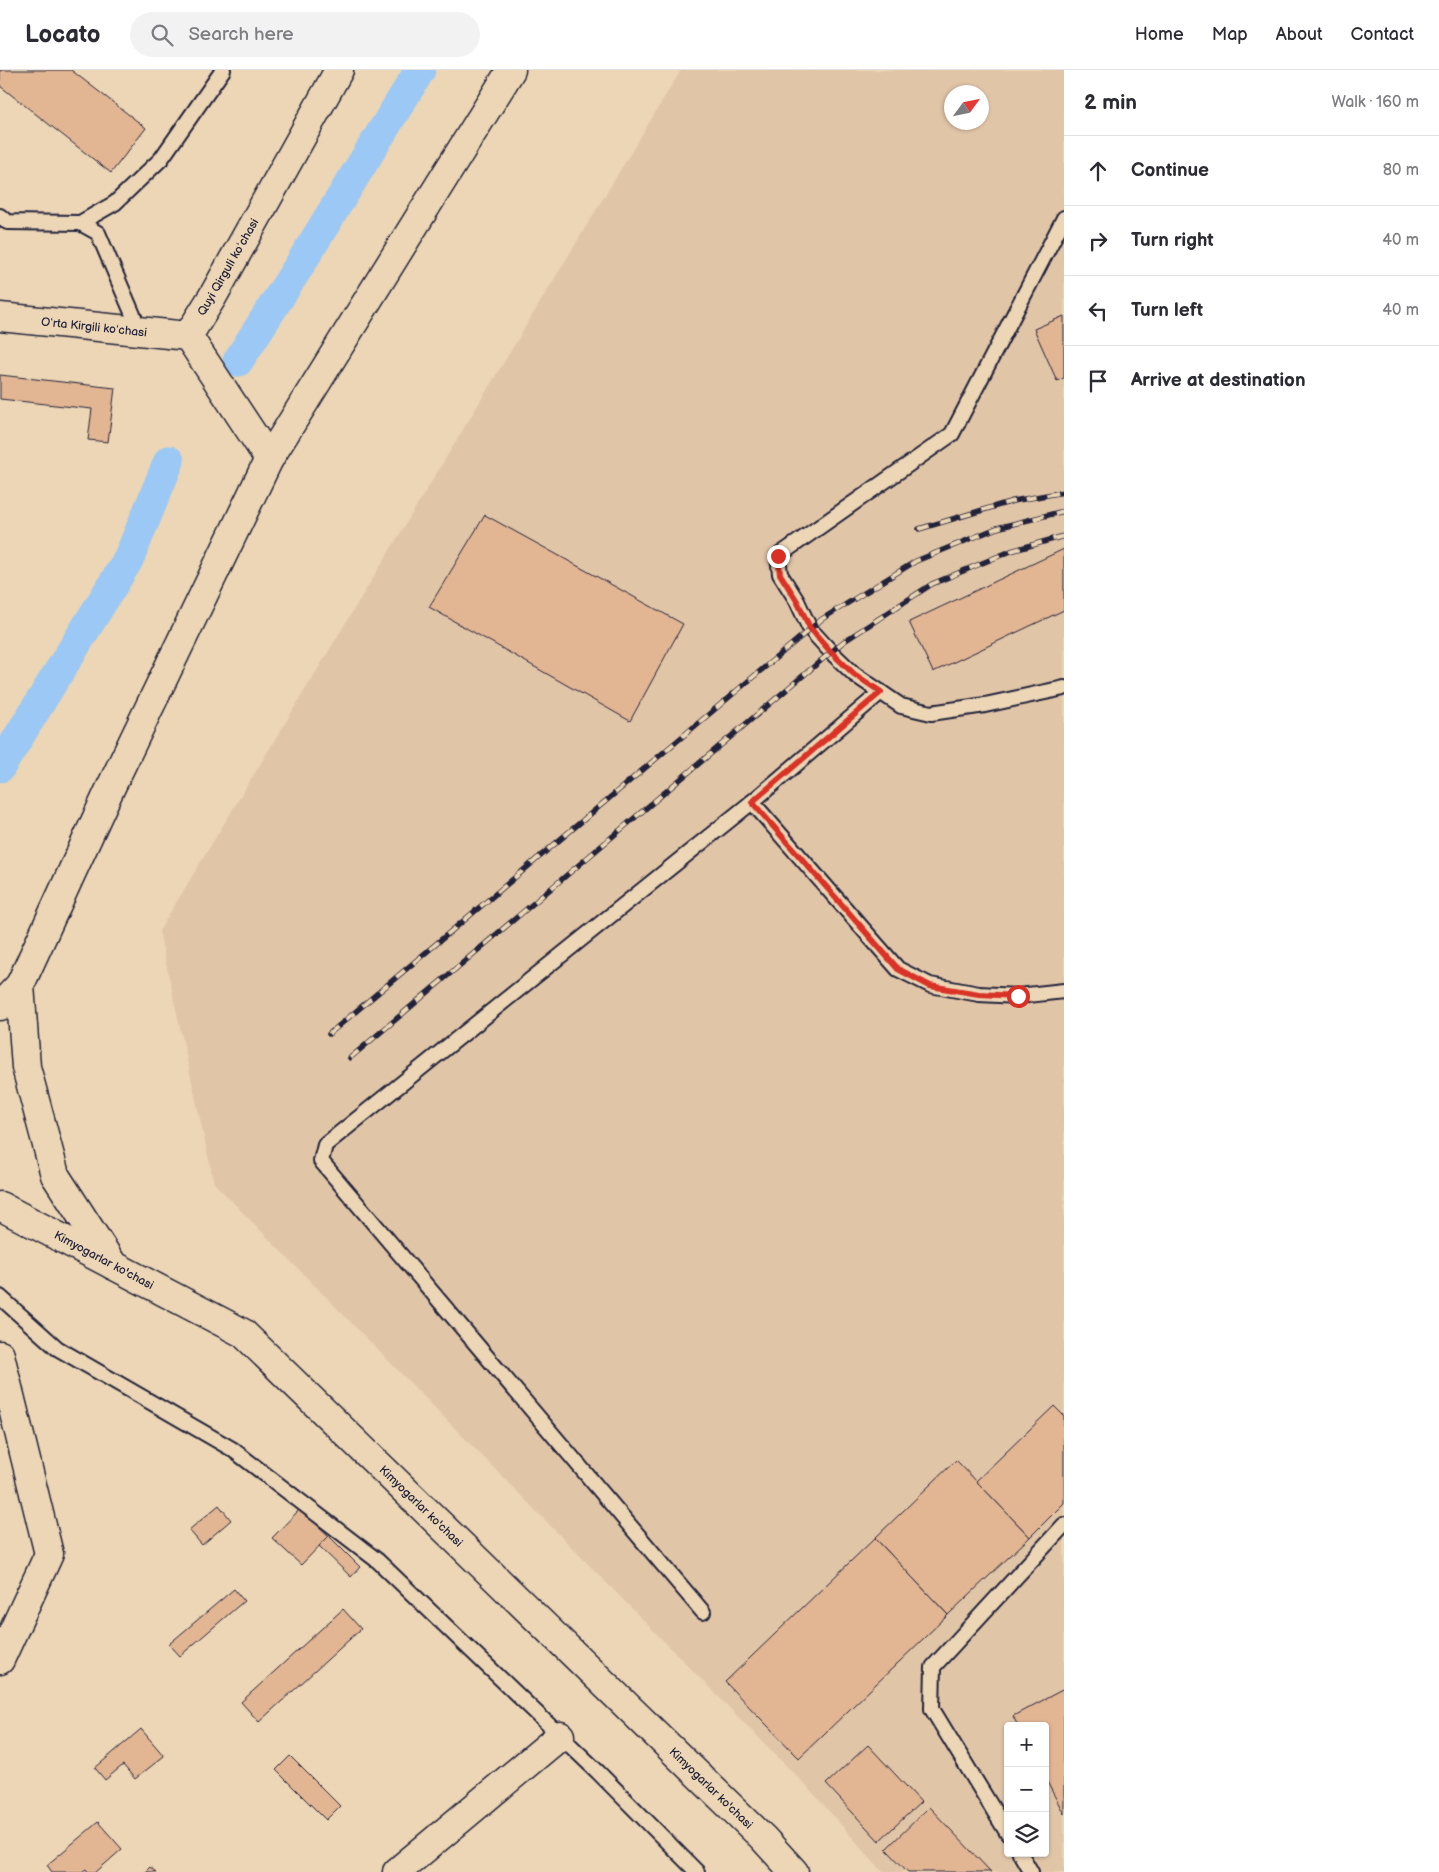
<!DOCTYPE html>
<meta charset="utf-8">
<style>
:root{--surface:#fff;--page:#f2f2f3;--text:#2b2b33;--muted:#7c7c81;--line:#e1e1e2}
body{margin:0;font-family:"Balsamiq Sans",sans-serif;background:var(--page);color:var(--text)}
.controls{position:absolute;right:15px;bottom:15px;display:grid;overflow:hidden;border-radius:5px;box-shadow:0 1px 4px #0004}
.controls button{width:45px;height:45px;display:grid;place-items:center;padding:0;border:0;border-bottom:1px solid var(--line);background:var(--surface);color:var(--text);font:25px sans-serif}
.compass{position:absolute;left:944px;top:15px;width:45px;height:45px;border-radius:50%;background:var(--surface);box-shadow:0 1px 4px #0004;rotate:57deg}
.stop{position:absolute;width:15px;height:15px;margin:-11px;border:4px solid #d93025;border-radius:50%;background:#fff}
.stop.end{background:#d93025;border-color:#fff;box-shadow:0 1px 5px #0008}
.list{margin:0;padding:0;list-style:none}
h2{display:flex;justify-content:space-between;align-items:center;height:65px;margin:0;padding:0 20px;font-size:21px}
h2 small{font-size:16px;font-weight:400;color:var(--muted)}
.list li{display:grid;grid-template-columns:32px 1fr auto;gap:15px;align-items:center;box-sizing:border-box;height:70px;padding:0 20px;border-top:1px solid var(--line)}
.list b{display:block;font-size:19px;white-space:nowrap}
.list em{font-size:16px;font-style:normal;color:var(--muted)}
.icon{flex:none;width:28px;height:28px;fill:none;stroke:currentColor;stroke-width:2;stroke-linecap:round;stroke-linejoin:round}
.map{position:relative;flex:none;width:1064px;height:1802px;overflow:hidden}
header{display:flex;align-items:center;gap:30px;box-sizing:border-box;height:70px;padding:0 25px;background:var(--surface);border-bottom:1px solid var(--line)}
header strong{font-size:24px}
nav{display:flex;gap:28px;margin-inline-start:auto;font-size:18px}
.search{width:350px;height:45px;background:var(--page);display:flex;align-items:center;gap:12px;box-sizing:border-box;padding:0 18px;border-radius:28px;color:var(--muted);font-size:19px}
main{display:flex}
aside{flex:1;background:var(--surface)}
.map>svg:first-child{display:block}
</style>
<header>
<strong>Locato</strong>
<div class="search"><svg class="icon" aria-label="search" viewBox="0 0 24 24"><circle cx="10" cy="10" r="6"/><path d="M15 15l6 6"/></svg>Search here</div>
<nav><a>Home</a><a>Map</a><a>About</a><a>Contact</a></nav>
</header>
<main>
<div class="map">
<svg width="1064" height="1802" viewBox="0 0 1064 1802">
<rect width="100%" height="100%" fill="#ecd6b5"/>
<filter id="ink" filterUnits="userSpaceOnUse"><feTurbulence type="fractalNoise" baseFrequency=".02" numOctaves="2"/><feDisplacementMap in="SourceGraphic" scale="10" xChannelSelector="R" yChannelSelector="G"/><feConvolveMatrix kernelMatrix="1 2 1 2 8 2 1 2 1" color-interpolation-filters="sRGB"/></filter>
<g filter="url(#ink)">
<path fill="#e1c5a7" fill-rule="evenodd" d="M681,0h383v1802h-181l-71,-80 -598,-609 -55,-252zM952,22h30v30h-30zM1008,1656h37v127h-37z"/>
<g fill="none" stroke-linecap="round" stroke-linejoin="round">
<g stroke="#9bc8f5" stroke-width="31">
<polyline points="238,291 294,204 420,0"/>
<polyline points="0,697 128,490 169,391"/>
</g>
</g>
<g fill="#e2b593" stroke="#22223b">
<polygon points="0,0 71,0 146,58 111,103 0,16"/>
<polygon points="1064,246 1064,308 1057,311 1034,259"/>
<polygon points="0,305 115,318 108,372 88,370 92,339 0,329"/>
<polygon points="485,445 683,554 630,651 429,537"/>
<polygon points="1064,479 1064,540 933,602 909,552"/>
<polygon points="1054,1336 1064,1346 1064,1433 1030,1467 976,1411"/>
<polygon points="956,1390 1030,1467 948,1545 875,1468"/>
<polygon points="219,1435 231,1450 202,1475 189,1460"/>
<polygon points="300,1439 329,1466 301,1495 272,1468"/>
<polygon points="329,1466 360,1497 351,1507 319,1476"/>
<polygon points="875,1468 948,1545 799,1688 725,1612"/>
<polygon points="234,1519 244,1531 180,1586 169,1574"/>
<polygon points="343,1539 361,1559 259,1652 241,1632"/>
<polygon points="1064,1619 1064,1744 1045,1708 1045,1656 1018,1656 1013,1646"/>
<polygon points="141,1659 164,1686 135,1709 123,1695 105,1710 95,1698"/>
<polygon points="868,1675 921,1732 879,1771 826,1714"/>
<polygon points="290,1686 340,1736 326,1750 276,1700"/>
<polygon points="929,1737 991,1802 908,1802 886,1779"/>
<polygon points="98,1752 122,1779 96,1802 88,1802 86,1799 82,1802 52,1802 47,1795"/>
<polygon points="150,1797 156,1802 145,1802"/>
</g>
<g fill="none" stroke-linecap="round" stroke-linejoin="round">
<g stroke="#22223b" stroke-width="18">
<g id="service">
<polyline points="0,146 7,152 80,153 98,163 140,261"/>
<polyline points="1064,148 952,364 778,486 780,504 797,531 810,559 831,582 854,604 901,636 931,643 985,635 1064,618"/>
<polyline points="80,153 115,133 161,89 223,0"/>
<polyline points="752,732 898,899 930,915 979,924 1018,926 1064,921"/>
<polyline points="0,1227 57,1278 232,1379 378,1491 598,1702 697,1802"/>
<polyline points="703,1542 321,1091 325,1075 752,732 881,622"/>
<polyline points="1008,1764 932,1639 933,1597 1064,1455"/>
<polyline points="1020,1783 1031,1802"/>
</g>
</g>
<g stroke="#22223b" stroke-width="31">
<g id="minor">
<polyline points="0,247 188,266"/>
<polyline points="269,389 188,266 213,226 339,0"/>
<polyline points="20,915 26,997 55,1105 113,1195"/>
<polyline points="0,936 20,915 110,719 269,389 511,0"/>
<polyline points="0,1285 49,1484 0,1590"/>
<polyline points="397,1802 560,1666"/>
</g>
</g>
<g stroke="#22223b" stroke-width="31">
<polyline id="tertiary" points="0,1136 243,1263 763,1768 794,1802"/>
</g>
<use href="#service" stroke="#ecd6b5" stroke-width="14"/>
<use href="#minor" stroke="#ecd6b5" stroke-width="28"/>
<use href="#tertiary" stroke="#ecd6b5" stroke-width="28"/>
<g stroke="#22223b" stroke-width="5.5">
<g id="rail">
<polyline points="919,459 1013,431 1064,422"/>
<polyline points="329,964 822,549 916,491 997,458 1064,441"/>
<polyline points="350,988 843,572 932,514 1011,481 1064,466"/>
</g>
</g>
<use href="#rail" stroke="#ecd6b5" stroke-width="4" stroke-dasharray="11" stroke-linecap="butt"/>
</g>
</g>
<g fill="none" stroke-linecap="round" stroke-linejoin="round" filter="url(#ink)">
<polyline stroke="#d93025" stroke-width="6" points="778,486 780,504 797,531 810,558 831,582 854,604 881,622 752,732 898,899 930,916 979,924 1018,926"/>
</g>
<g text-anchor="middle" stroke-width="4" stroke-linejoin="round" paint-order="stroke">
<g font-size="12" fill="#22223b" stroke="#ecd6b5">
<text transform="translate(228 197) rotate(-60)" y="4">Quyi Qirguli koʻchasi</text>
<text transform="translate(94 257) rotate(6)" y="4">Oʻrta Kirgili koʻchasi</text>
<text transform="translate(104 1190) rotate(28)" y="4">Kimyogarlar ko'chasi</text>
<text transform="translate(421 1436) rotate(44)" y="4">Kimyogarlar ko'chasi</text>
<text transform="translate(711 1718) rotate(44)" y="4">Kimyogarlar ko'chasi</text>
</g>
</g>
</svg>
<div class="controls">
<button>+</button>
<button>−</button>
<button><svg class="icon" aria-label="layers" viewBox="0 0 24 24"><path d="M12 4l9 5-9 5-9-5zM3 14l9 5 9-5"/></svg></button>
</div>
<svg class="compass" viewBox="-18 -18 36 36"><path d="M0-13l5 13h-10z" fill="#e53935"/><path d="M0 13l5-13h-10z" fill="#7c7c81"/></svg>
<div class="stop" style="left:1018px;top:926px"></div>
<div class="stop end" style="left:778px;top:486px"></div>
</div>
<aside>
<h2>2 min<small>Walk · 160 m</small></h2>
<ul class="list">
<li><svg class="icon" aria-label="ahead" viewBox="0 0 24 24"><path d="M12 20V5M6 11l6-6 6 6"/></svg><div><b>Continue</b></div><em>80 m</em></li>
<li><svg class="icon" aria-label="right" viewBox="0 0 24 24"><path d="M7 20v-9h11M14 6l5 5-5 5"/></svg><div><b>Turn right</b></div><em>40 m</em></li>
<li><svg class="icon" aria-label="left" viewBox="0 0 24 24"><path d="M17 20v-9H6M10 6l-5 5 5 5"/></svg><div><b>Turn left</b></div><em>40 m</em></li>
<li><svg class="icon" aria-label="arrive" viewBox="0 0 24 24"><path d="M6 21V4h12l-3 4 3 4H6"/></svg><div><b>Arrive at destination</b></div></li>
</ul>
</aside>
</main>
